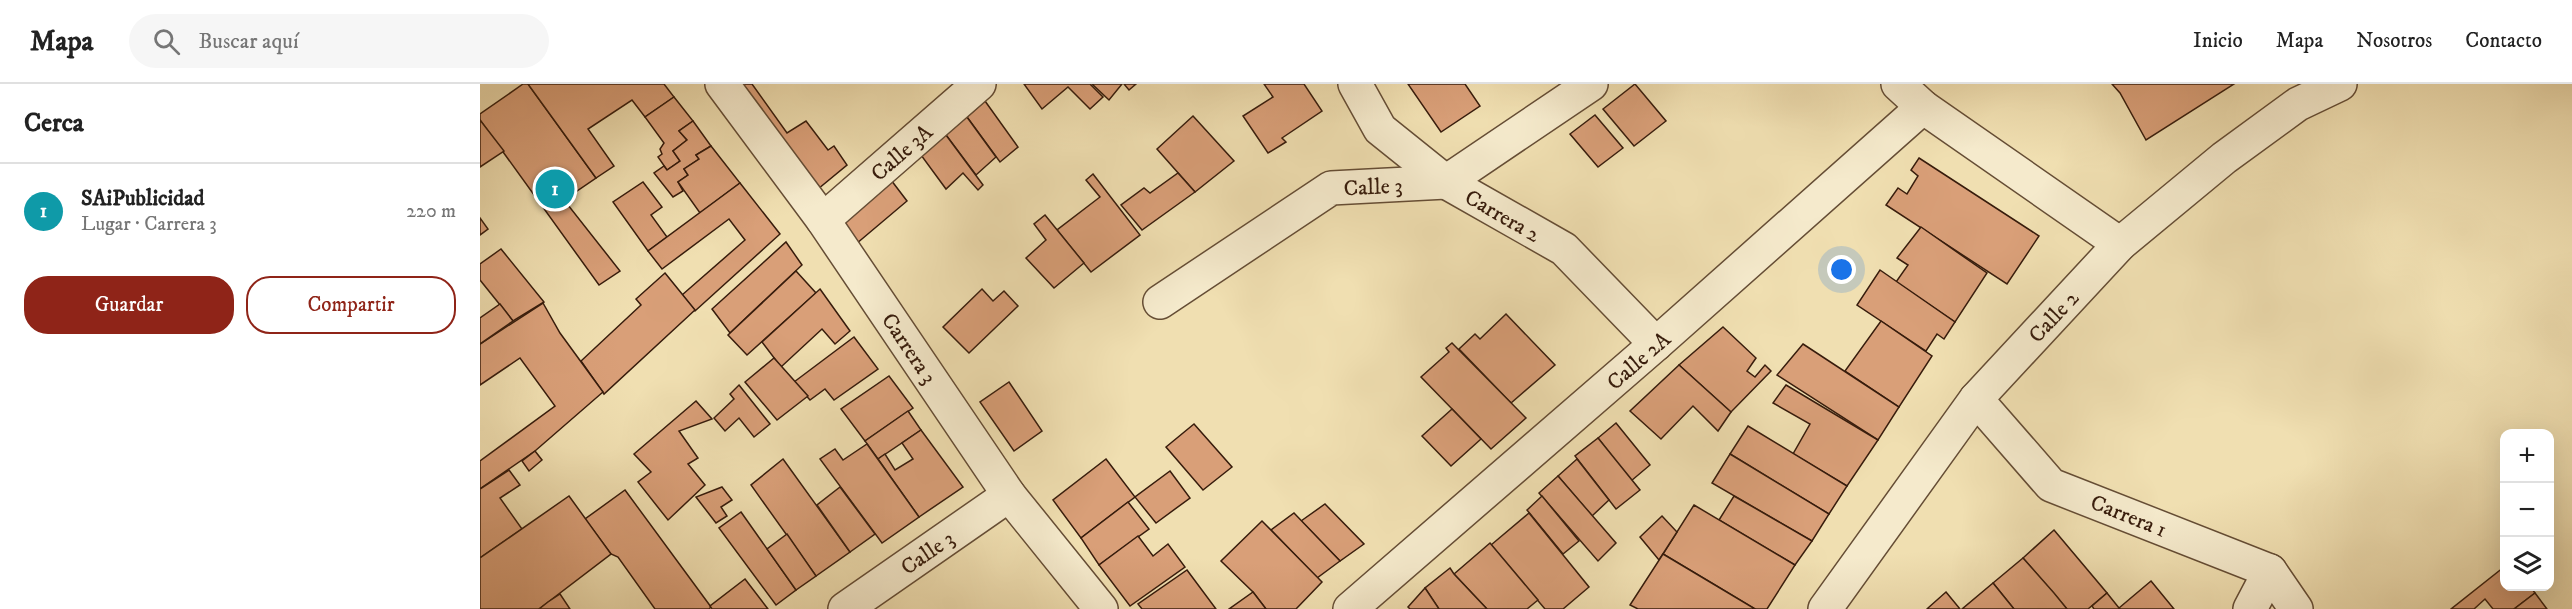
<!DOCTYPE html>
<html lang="es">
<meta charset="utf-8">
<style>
:root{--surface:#fff;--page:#f6f6f6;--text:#222;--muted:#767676;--line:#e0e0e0;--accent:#8f2418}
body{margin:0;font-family:"IM FELL DW Pica",serif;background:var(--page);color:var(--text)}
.controls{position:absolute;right:18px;bottom:18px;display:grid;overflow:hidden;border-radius:12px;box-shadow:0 6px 24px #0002}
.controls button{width:54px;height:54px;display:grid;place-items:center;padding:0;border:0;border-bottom:2px solid var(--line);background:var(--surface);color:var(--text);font:30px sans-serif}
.you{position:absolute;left:1362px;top:186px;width:21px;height:21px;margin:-15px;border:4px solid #fff;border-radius:50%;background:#1a73e8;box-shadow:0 0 0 9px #1a73e833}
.badge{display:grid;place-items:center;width:39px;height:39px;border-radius:50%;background:var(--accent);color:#fff;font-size:20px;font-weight:700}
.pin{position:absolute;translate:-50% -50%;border:3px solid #fff;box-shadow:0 2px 6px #0006}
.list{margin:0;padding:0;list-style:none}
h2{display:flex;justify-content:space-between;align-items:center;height:78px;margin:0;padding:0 24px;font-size:26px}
h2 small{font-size:20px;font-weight:400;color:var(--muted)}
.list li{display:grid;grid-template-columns:39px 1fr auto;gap:18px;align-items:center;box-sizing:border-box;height:96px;padding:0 24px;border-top:2px solid var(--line)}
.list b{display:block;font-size:22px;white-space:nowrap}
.list p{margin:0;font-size:20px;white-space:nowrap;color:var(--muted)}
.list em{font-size:20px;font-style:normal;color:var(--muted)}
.actions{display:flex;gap:12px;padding:18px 24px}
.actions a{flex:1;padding:14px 0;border:2px solid var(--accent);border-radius:24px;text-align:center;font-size:21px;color:var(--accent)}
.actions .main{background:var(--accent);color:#fff}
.icon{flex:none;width:33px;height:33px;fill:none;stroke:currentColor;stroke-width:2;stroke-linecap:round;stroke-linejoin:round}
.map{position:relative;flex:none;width:2092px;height:525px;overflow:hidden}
header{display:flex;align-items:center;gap:36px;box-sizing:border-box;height:84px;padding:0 30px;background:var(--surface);border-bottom:2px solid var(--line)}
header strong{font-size:28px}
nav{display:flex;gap:33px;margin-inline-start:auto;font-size:21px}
.search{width:420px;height:54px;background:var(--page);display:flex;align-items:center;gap:15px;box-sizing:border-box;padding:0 21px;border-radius:33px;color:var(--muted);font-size:22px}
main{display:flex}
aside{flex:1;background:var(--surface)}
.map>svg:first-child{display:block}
</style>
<header>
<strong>Mapa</strong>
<div class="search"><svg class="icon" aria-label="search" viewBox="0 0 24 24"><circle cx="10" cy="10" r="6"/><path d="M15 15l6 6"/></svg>Buscar aquí</div>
<nav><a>Inicio</a><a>Mapa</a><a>Nosotros</a><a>Contacto</a></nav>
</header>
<main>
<aside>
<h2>Cerca<small></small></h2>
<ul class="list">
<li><span class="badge" style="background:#0f9aa8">1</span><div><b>SAiPublicidad</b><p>Lugar · Carrera 3</p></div><em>220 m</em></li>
</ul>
<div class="actions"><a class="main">Guardar</a><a>Compartir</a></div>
</aside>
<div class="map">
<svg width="2092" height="525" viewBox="0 0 2092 525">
<rect width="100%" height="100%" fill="#f0dfb1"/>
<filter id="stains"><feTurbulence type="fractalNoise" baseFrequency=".00333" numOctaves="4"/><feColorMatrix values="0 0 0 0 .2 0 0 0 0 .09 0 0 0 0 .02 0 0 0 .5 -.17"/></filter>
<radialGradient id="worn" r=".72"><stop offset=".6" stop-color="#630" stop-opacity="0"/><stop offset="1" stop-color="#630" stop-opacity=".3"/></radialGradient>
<g fill="#d99f78" stroke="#371c0c" stroke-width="1.5">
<polygon points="43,0 48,0 116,94 84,116 140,187 119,201 0,36 0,30"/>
<polygon points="48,0 184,0 194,13 165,33 152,16 108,45 134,82 116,94"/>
<polygon points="263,0 272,0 307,49 326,37 348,66 354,62 367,81 338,105"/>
<polygon points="544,0 610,0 623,13 610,25 588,3 562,25"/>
<polygon points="612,0 642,0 629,16"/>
<polygon points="644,0 656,0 649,6"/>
<polygon points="784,0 824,0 842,27 802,54 806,58 788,69 763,32 793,13"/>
<polygon points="928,0 985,0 1000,22 961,48"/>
<polygon points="1155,0 1186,37 1154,62 1123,25"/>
<polygon points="1632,0 1754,0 1666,56 1640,9"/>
<polygon points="194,13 213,37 199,47 207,56 193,67 200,77 187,86 178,73 182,70 180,65 184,59 165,33"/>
<polygon points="505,17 538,63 520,78 487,33"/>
<polygon points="484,29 516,73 496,91 463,47"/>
<polygon points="1115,31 1143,64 1118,83 1090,50"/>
<polygon points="713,32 754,77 715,108 677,65"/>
<polygon points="0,36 24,67 0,83"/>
<polygon points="213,37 231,62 216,71 219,75 204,85 208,91 198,98 203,107 193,113 174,89 184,82 187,86 200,77 193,67 207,56 199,47"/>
<polygon points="463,47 503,101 498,106 483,89 466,105 438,67"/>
<polygon points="231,62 260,99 220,129 198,98 208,91 204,85 219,75 216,71"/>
<polygon points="1439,74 1559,152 1527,200 1406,121 1418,104 1427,110 1438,92 1431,86"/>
<polygon points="698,89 715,108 662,146 641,121 664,104 670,109"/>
<polygon points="613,90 660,151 611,188 577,146 620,113 606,96"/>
<polygon points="411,96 427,117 376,160 359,140"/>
<polygon points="163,98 182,123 171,131 187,153 168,167 133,118"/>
<polygon points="260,99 300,150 215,227 202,211 265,156 249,135 182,185 168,167"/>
<polygon points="565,131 604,179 574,204 546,174 566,156 554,140"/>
<polygon points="0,134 8,145 0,151"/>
<polygon points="1441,143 1507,189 1475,238 1416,198 1428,181 1417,174"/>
<polygon points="306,158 322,181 250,249 232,225"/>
<polygon points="21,165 64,218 33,237 0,196 0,180"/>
<polygon points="1400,186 1475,238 1464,255 1457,250 1446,267 1377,221"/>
<polygon points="316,187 336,209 267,271 248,251"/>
<polygon points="185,189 215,226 124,310 101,277 161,221 156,215"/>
<polygon points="340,205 370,247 355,260 342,245 301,283 282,258"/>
<polygon points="502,205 513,217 524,207 538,222 489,269 463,243"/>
<polygon points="63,219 80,249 123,308 55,367 0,405 0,377 75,322 40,274 0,301 0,260"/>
<polygon points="20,220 33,237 0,260 0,234"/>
<polygon points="1026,230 1075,281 1031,319 979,265 995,250 1000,255"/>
<polygon points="1401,237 1452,272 1419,323 1365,287"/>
<polygon points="1243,243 1276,274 1267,287 1275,293 1285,281 1291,287 1251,328 1199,281"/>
<polygon points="374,253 398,285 354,316 345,305 330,316 314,298"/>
<polygon points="972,259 1046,334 1011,365 941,293 969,268 966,264"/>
<polygon points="1323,260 1419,323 1398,356 1297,291"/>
<polygon points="294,274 328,312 297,336 265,298"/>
<polygon points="1199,281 1251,328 1238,347 1213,322 1181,355 1150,327"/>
<polygon points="409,292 433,324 385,357 361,325"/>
<polygon points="529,298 562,347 534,367 500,318"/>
<polygon points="259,301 290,340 274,353 259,334 245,347 234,334 254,315 250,310"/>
<polygon points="1306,301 1398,356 1367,402 1313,370 1330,340 1293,319"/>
<polygon points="216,317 232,335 199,347 218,374 208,380 225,401 188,436 158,398 171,388 154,370"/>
<polygon points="972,325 1001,355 971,382 942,352"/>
<polygon points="428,327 441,346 398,375 385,357"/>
<polygon points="1136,339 1170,381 1151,397 1118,354"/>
<polygon points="714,340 752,383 723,406 686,363"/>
<polygon points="1268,342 1367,402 1349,430 1250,370"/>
<polygon points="441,346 483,403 439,433 398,375 405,370 415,386 433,375 422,359"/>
<polygon points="1118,354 1160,406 1136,425 1095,372"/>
<polygon points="387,360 439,433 402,459 340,375 355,365 363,376"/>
<polygon points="55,367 62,376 49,387 42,377"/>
<polygon points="1250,370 1349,430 1332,457 1232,399"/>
<polygon points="303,375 370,468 336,492 271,401"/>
<polygon points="626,375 655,413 601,454 573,416"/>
<polygon points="1097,375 1129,416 1112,432 1078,392"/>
<polygon points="29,386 40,401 20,414 42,445 0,474 0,405"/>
<polygon points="690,387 710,414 676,439 655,413"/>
<polygon points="1078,392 1136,459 1118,477 1059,409"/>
<polygon points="242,403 252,416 241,423 247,432 236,439 216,413"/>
<polygon points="360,403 395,450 370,468 337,421"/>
<polygon points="145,406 231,523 229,525 175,525 138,473 131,470 105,435"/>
<polygon points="89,412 131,470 59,525 0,525 0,474"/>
<polygon points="1062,412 1099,457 1083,470 1047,426"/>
<polygon points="1254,412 1332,457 1315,481 1239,436"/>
<polygon points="648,418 669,445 619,481 601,454"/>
<polygon points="845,420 884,460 860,477 821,437"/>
<polygon points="1214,421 1315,481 1287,525 1275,525 1183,470"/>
<polygon points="261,428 316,506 296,521 239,444"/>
<polygon points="814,429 860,477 837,494 791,446"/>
<polygon points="1049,429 1109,503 1083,525 1065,525 1011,461"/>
<polygon points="1182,432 1197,448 1179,476 1160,453"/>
<polygon points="782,437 842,498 816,525 786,525 773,508 741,477"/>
<polygon points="1574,446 1627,509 1608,525 1587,525 1543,474"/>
<polygon points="307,450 336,492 316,506 287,465"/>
<polygon points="658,452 673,472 688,460 705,483 650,522 619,481"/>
<polygon points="1010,459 1058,516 1047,525 1007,525 974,490"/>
<polygon points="1183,470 1240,504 1275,525 1158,525 1150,521"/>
<polygon points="1543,474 1574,509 1587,525 1534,525 1513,499"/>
<polygon points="2024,483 2024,502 2050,502 2055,509 2034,525 2013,525 2005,515 1994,525 1971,525"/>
<polygon points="970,484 974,490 1007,525 959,525 945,504"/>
<polygon points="707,486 736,525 662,525 658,520"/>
<polygon points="265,495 288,525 232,525 230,522"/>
<polygon points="1671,497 1694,525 1640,525 1639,524"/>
<polygon points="1513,499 1534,525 1482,525"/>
<polygon points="945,504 959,525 930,525 928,523"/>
<polygon points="773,508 786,525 749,525"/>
<polygon points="1466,508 1480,525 1447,525 1448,524"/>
<polygon points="1627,509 1639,524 1640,525 1614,525 1612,522"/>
<polygon points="2055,509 2067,525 2034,525"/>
<polygon points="80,510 90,525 59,525 68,518"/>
</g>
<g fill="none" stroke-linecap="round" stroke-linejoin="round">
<g stroke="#654d35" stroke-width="36">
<g id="minor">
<polyline points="242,0 343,136 529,411 621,525"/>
<polyline points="875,0 900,45 966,98 1084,165 1176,260"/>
<polyline points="1418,0 1443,23 1640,160"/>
<polyline points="343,136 499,0"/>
<polyline points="680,218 851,104 966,98 1111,0"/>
<polyline points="1496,315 1571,401 1790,487 1816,525"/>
<polyline points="365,525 529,411"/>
<polyline points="870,525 1176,260 1443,23"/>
<polyline points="1345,525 1496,315 1640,160 1744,74 1818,20 1860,0"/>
<polyline points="1770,525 1790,487"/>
</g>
</g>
<use href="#minor" stroke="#f5eacc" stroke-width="33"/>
</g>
<g text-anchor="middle" stroke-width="6" stroke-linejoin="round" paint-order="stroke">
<g font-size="22" fill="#371c0c" stroke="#f5eacc">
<text transform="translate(421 68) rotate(-41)" y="8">Calle 3A</text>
<text transform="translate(893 102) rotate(-3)" y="8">Calle 3</text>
<text transform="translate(1023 131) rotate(30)" y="8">Carrera 2</text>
<text transform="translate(1573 232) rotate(-47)" y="8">Calle 2</text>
<text transform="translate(430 264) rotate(56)" y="8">Carrera 3</text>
<text transform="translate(1158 276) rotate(-41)" y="8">Calle 2A</text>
<text transform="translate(1649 431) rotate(22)" y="8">Carrera 1</text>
<text transform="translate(447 468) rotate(-35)" y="8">Calle 3</text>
</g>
</g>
<rect width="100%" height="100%" filter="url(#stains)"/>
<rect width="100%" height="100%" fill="url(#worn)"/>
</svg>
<div class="controls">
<button>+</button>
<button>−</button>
<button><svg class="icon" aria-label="layers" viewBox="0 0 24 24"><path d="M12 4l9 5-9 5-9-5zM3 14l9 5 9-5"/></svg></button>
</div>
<div class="you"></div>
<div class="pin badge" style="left:75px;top:105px;background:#0f9aa8">1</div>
</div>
</main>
